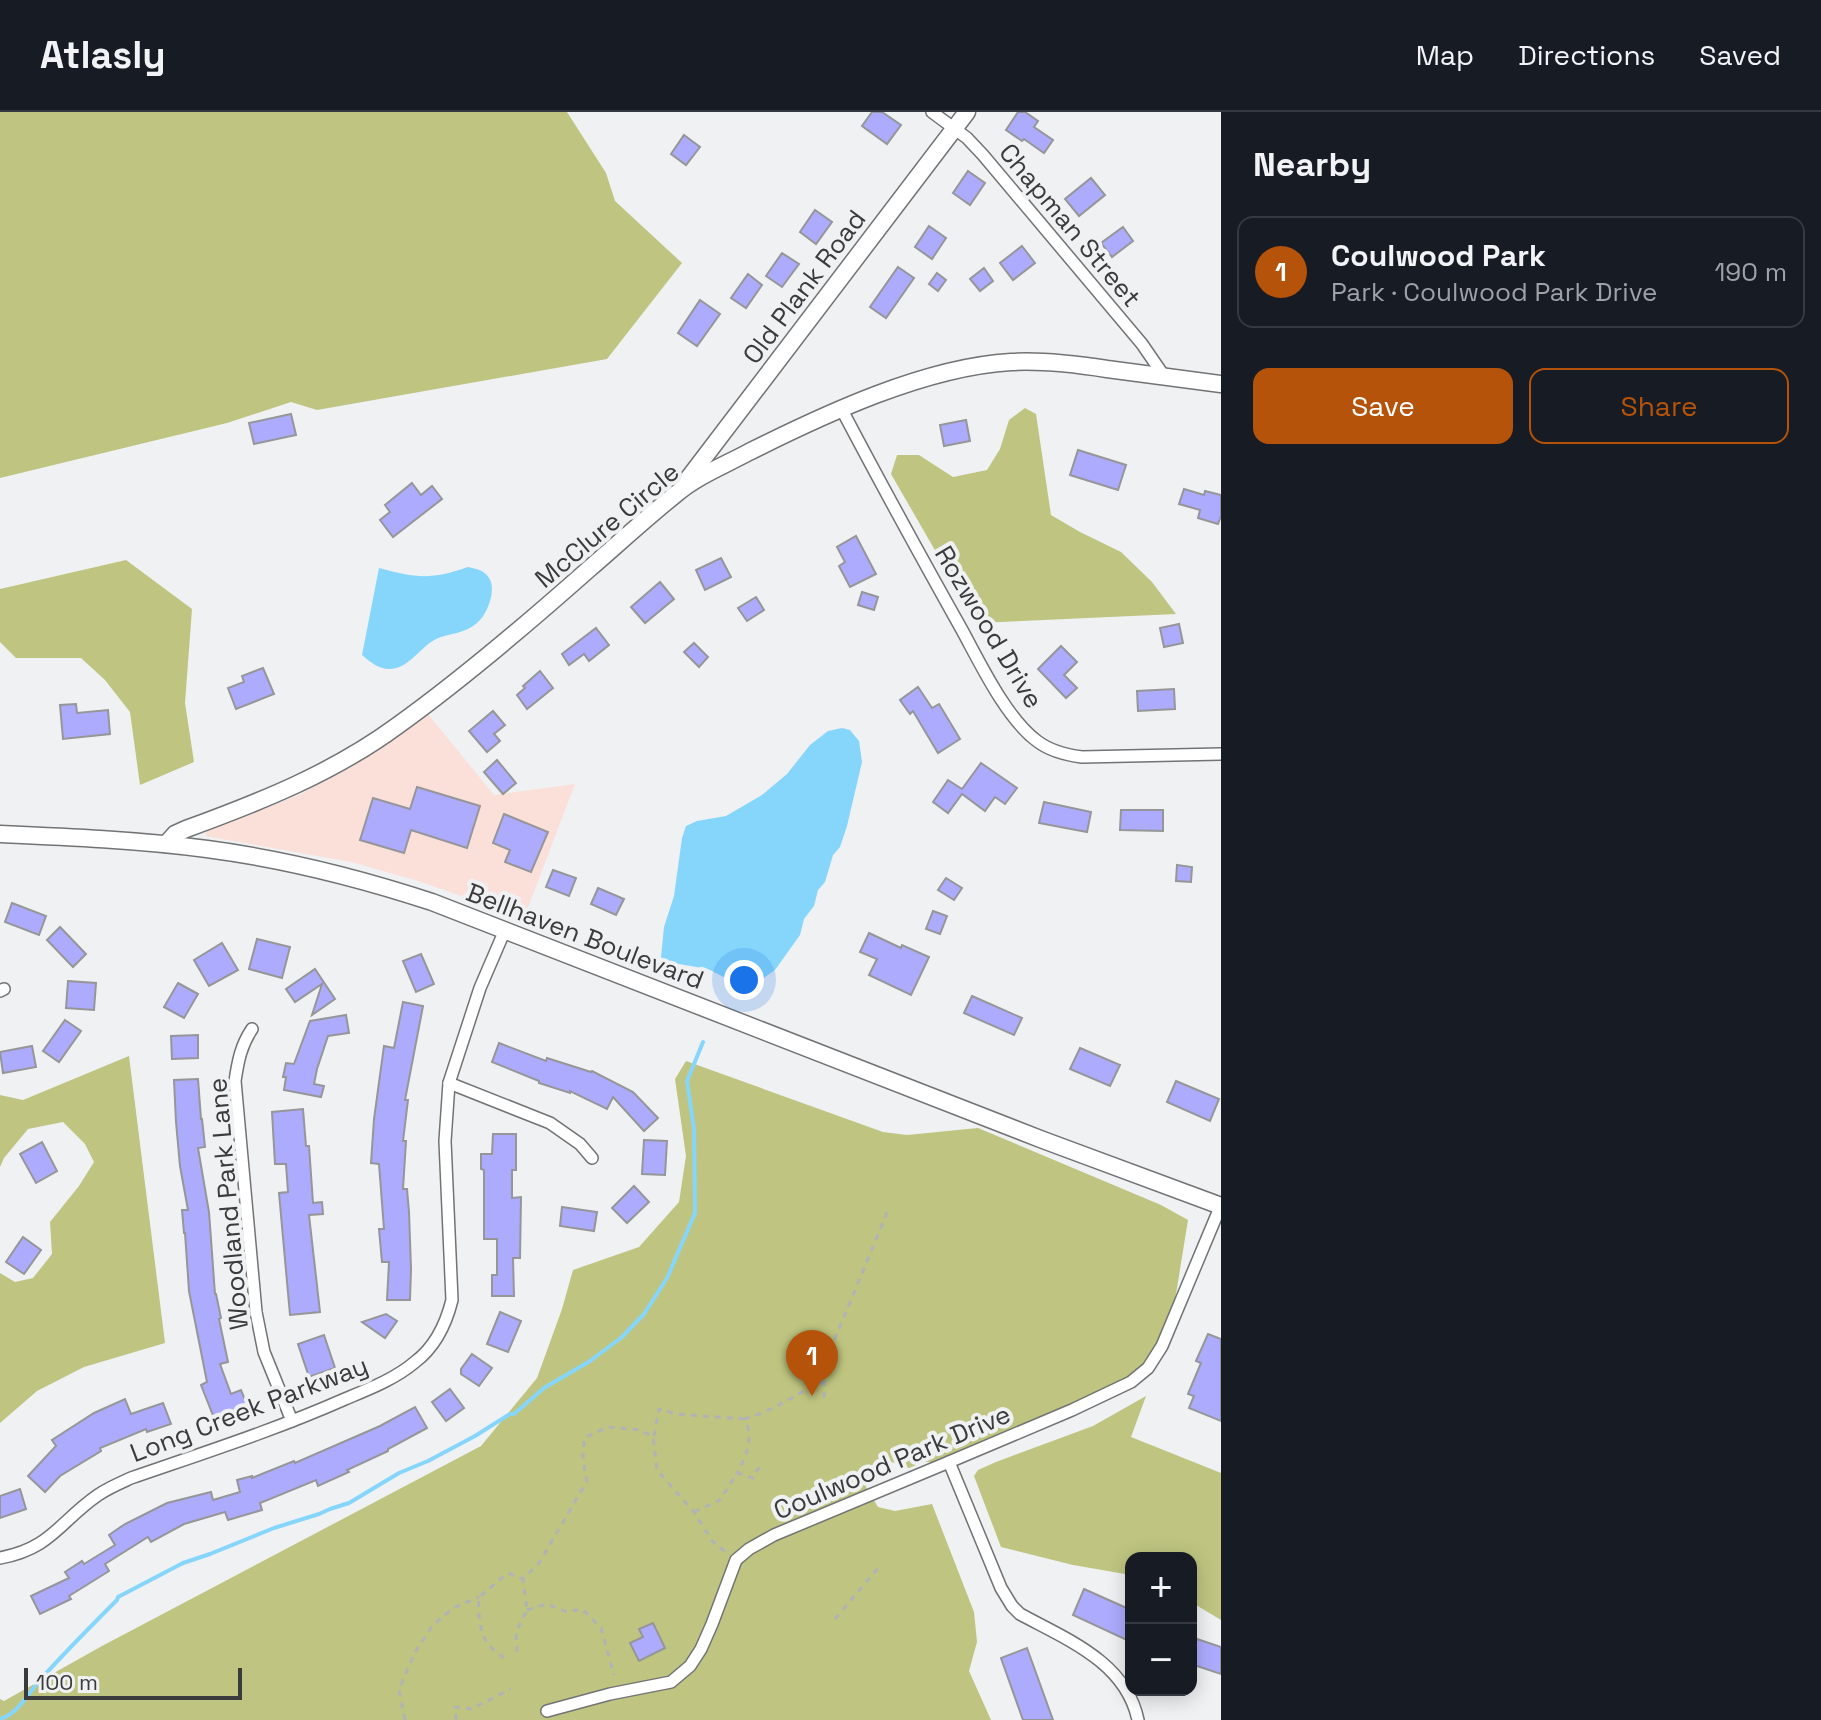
<!DOCTYPE html>
<meta charset="utf-8">
<style>
:root{--surface:#171b24;--page:#20242c;--text:#f1f3f6;--muted:#9ea1a6;--line:#363941;--accent:#b45309}
body{margin:0;font-family:"Space Grotesk",sans-serif;background:var(--page);color:var(--text)}
.controls{position:absolute;right:24px;bottom:24px;display:grid;overflow:hidden;border-radius:16px;box-shadow:0 4px 20px #0003}
.controls button{width:72px;height:72px;display:grid;place-items:center;padding:0;border:0;border-bottom:2px solid var(--line);background:var(--surface);color:var(--text);font:40px sans-serif}
.scale{position:absolute;left:24px;bottom:20px;width:218px;box-sizing:border-box;padding-left:8px;border:4px solid #3a3b3c;border-top:0;font-size:22px;line-height:28px;white-space:nowrap;color:#3a3b3c;-webkit-text-stroke:6px #eff1f3;paint-order:stroke}
.you{position:absolute;left:744px;top:868px;width:28px;height:28px;margin:-20px;border:6px solid #fff;border-radius:50%;background:#1a73e8;box-shadow:0 0 0 12px #1a73e833}
.badge{display:grid;place-items:center;width:52px;height:52px;border-radius:50%;background:var(--accent);color:#fff;font-size:26px;font-weight:700}
.pin{position:absolute;translate:-50% -66px;filter:drop-shadow(0 2px 4px #0008)}
.pin::after{content:'';position:absolute;top:42px;width:28px;height:24px;background:inherit;clip-path:polygon(0 0,100% 0,50% 100%)}
.list{margin:0;padding:0;list-style:none}
h2{display:flex;justify-content:space-between;align-items:center;height:104px;margin:0;padding:0 32px;font-size:34px}
h2 small{font-size:26px;font-weight:400;color:var(--muted)}
.list li{display:grid;grid-template-columns:52px 1fr auto;gap:24px;align-items:center;box-sizing:border-box;height:112px;margin:0 16px 16px;padding:0 16px;border:2px solid var(--line);border-radius:16px}
.list b{display:block;font-size:30px;white-space:nowrap}
.list p{margin:0;font-size:26px;white-space:nowrap;color:var(--muted)}
.list em{font-size:26px;font-style:normal;color:var(--muted)}
.actions{display:flex;gap:16px;padding:24px 32px}
.actions a{flex:1;padding:18px 0;border:2px solid var(--accent);border-radius:16px;text-align:center;font-size:28px;color:var(--accent)}
.actions .main{background:var(--accent);color:#fff}
.map{position:relative;flex:none;width:1221px;height:1608px;overflow:hidden}
header{display:flex;align-items:center;gap:48px;box-sizing:border-box;height:112px;padding:0 40px;background:var(--surface);border-bottom:2px solid var(--line)}
header strong{font-size:38px}
nav{display:flex;gap:44px;margin-inline-start:auto;font-size:28px}
main{display:flex}
aside{flex:1;background:var(--surface)}
.map>svg:first-child{display:block}
</style>
<header>
<strong>Atlasly</strong>
<nav><a>Map</a><a>Directions</a><a>Saved</a></nav>
</header>
<main>
<div class="map">
<svg width="1221" height="1608" viewBox="0 0 1221 1608">
<rect width="100%" height="100%" fill="#eff1f3"/>
<polygon fill="#fae0d9" points="428,602 494,683 575,672 524,806 418,769 351,750 205,724 209,714 259,699 299,683 342,659 401,622"/>
<g fill="#bfc580">
<polygon points="0,0 567,0 606,61 615,89 682,151 607,247 317,298 291,290 227,311 0,366"/>
<polygon points="1025,296 1036,302 1051,403 1080,420 1121,440 1152,470 1176,502 977,511 891,362 897,343 919,343 953,365 987,358 1000,337 1009,308"/>
<polygon points="126,448 192,497 185,591 194,650 140,673 130,600 105,568 81,546 16,546 0,530 0,477"/>
<polygon points="129,944 165,1231 84,1255 37,1279 0,1311 0,1161 15,1170 33,1166 52,1142 50,1110 79,1074 94,1050 85,1032 63,1010 28,1017 4,1046 0,1055 0,983 23,988"/>
<polygon points="686,949 883,1020 907,1023 978,1016 1161,1093 1188,1108 1171,1213 1148,1256 949,1350 924,1350 909,1356 886,1348 868,1360 866,1375 878,1395 895,1399 932,1392 974,1500 977,1530 969,1559 991,1608 0,1608 0,1587 4,1589 102,1534 481,1334 537,1266 562,1197 573,1158 639,1135 679,1090 686,1044 675,967"/>
<polygon points="1146,1284 1131,1325 1221,1361 1221,1508 1191,1490 1191,1446 1131,1446 1131,1463 1073,1453 1001,1435 974,1364 978,1358 996,1350 1093,1314"/>
</g>
<g fill="#86d6fc">
<path d="M468,455c9,2 16,3 21,11 8,12 -2,37 -12,45 -12,11 -28,10 -41,16 -16,8 -27,30 -47,30 -10,0 -19,-7 -27,-14l17,-87c37,10 52,12 89,-1z"/>
<polygon points="842,616 850,618 859,629 862,650 847,714 840,735 833,743 825,770 818,778 814,794 804,807 800,823 775,858 761,868 751,872 737,872 708,857 673,851 664,848 661,845 664,815 674,784 682,726 686,714 697,709 726,704 762,683 787,662 810,633 828,619"/>
</g>
<g fill="none" stroke-linecap="round" stroke-linejoin="round">
<path stroke="#86d6fc" stroke-width="4" d="M0,1607c18,-5 28,-26 41,-40 24,-27 50,-53 76,-79l1,-3 65,-34 27,-9 64,-26 45,-14 11,-5 19,-6 50,-30 29,-12 47,-25 35,-22h4l30,-26 46,-27 32,-24 22,-23 23,-36 28,-65 -1,-84 -7,-48 16,-39"/>
</g>
<g fill="#adabfe" stroke="#969698" stroke-width="2">
<polygon points="872,0 882,0 901,13 887,32 862,14"/>
<polygon points="1018,0 1025,0 1038,9 1034,15 1053,28 1044,41 1024,27 1022,29 1006,18"/>
<polygon points="684,23 700,35 686,53 671,42"/>
<polygon points="968,59 985,71 970,93 953,81"/>
<polygon points="1091,66 1105,83 1079,104 1065,87"/>
<polygon points="815,98 832,110 816,132 800,120"/>
<polygon points="929,114 946,126 932,147 915,135"/>
<polygon points="1123,115 1133,129 1112,145 1101,131"/>
<polygon points="1022,134 1035,151 1013,168 1000,151"/>
<polygon points="782,141 799,152 782,175 766,164"/>
<polygon points="898,155 914,166 886,206 870,195"/>
<polygon points="984,156 993,169 980,179 970,167"/>
<polygon points="937,161 946,168 938,179 929,172"/>
<polygon points="748,162 762,173 746,196 731,186"/>
<polygon points="700,188 720,202 697,234 678,221"/>
<polygon points="291,302 296,323 254,332 249,311"/>
<polygon points="966,308 970,329 944,334 940,313"/>
<polygon points="1078,338 1126,353 1118,378 1070,363"/>
<polygon points="412,371 421,383 432,374 442,387 393,425 380,408 390,400 385,393"/>
<polygon points="1184,377 1204,383 1205,379 1221,383 1221,404 1218,412 1198,406 1200,398 1179,392"/>
<polygon points="856,424 876,462 850,475 839,454 845,450 837,435"/>
<polygon points="721,446 731,465 705,478 696,458"/>
<polygon points="660,470 674,487 645,511 631,495"/>
<polygon points="862,480 878,485 874,498 858,493"/>
<polygon points="756,485 764,498 747,509 738,496"/>
<polygon points="1179,512 1183,531 1164,535 1160,516"/>
<polygon points="596,516 609,533 589,549 584,542 569,553 562,542"/>
<polygon points="694,531 708,545 699,555 684,540"/>
<polygon points="1061,534 1077,550 1064,563 1077,576 1066,586 1038,557"/>
<polygon points="263,556 274,582 236,597 228,576 244,570 242,564"/>
<polygon points="540,559 553,576 527,597 517,583 525,576 523,574"/>
<polygon points="918,575 932,596 939,592 960,627 938,641 913,599 910,602 900,588"/>
<polygon points="1174,577 1175,597 1138,599 1137,579"/>
<polygon points="76,592 77,601 108,598 110,622 63,627 60,593"/>
<polygon points="493,599 505,613 494,622 500,629 487,640 469,619"/>
<polygon points="497,648 516,671 503,682 484,660"/>
<polygon points="981,651 1017,676 1005,692 995,685 985,699 962,682 948,701 933,690 948,668 962,677"/>
<polygon points="417,675 480,694 467,736 411,718 404,741 360,728 373,686 410,697"/>
<polygon points="1044,690 1091,700 1087,720 1039,711"/>
<polygon points="1121,698 1163,698 1163,719 1120,718"/>
<polygon points="504,702 548,720 531,760 505,750 510,738 493,731"/>
<polygon points="1177,753 1192,755 1191,770 1176,769"/>
<polygon points="553,758 576,766 569,784 546,775"/>
<polygon points="946,766 962,776 954,788 938,778"/>
<polygon points="598,776 624,787 616,803 591,792"/>
<polygon points="12,791 46,804 39,823 5,810"/>
<polygon points="933,799 947,804 940,822 926,817"/>
<polygon points="60,815 86,842 73,855 47,828"/>
<polygon points="869,821 901,836 902,833 929,845 911,883 869,863 877,847 860,840"/>
<polygon points="257,827 290,835 282,866 249,857"/>
<polygon points="222,831 238,858 209,874 194,848"/>
<polygon points="421,842 434,872 416,880 403,849"/>
<polygon points="315,857 335,887 312,903 322,872 295,890 286,877"/>
<polygon points="68,869 96,871 94,898 66,896"/>
<polygon points="178,871 198,882 184,906 164,895"/>
<polygon points="972,884 1022,906 1014,923 964,901"/>
<polygon points="403,890 423,894 405,988 408,988 403,1029 406,1029 403,1077 407,1077 409,1100 411,1157 410,1188 387,1188 389,1150 382,1150 379,1117 384,1117 379,1052 371,1051 374,1007 384,934 394,936"/>
<polygon points="346,903 349,921 328,924 317,957 314,972 324,974 321,985 284,978 286,965 283,965 286,951 294,952 310,909"/>
<polygon points="65,908 81,919 59,950 43,939"/>
<polygon points="198,923 198,946 172,947 171,924"/>
<polygon points="499,931 546,949 547,946 591,960 592,959 633,980 658,1006 644,1019 613,985 607,997 570,979 570,981 539,971 539,969 492,950"/>
<polygon points="32,934 36,955 3,961 0,940"/>
<polygon points="1080,936 1120,953 1110,974 1070,957"/>
<polygon points="198,967 201,1007 202,1007 205,1035 198,1036 209,1100 215,1182 216,1182 221,1206 219,1207 228,1250 220,1252 231,1282 241,1278 247,1293 214,1306 201,1273 207,1270 189,1179 185,1121 184,1121 182,1098 188,1098 180,1054 176,1010 174,968"/>
<polygon points="1176,969 1219,987 1210,1009 1167,990"/>
<polygon points="303,997 306,1034 309,1034 313,1091 322,1090 323,1102 309,1103 320,1200 290,1203 279,1081 288,1080 286,1052 275,1052 272,1000"/>
<polygon points="493,1022 516,1022 516,1058 512,1058 512,1086 521,1085 520,1146 513,1146 514,1184 492,1184 492,1163 497,1163 497,1127 484,1127 484,1058 481,1057 481,1042 492,1042"/>
<polygon points="644,1028 667,1029 665,1063 642,1062"/>
<polygon points="42,1030 57,1059 36,1071 20,1042"/>
<polygon points="634,1074 649,1090 627,1111 612,1096"/>
<polygon points="562,1095 597,1100 594,1119 560,1114"/>
<polygon points="23,1125 41,1138 24,1162 6,1150"/>
<polygon points="500,1200 521,1209 508,1240 487,1232"/>
<polygon points="386,1202 397,1209 385,1226 362,1210"/>
<polygon points="1208,1222 1221,1227 1221,1309 1189,1296 1194,1284 1188,1282 1201,1251 1196,1249"/>
<polygon points="324,1223 335,1256 309,1265 298,1232"/>
<polygon points="472,1242 492,1256 479,1274 461,1262 461,1257"/>
<polygon points="450,1277 464,1296 446,1309 432,1290"/>
<polygon points="125,1287 131,1302 163,1291 171,1312 147,1320 146,1317 100,1336 101,1339 60,1364 45,1380 28,1364 56,1334 52,1328 94,1301"/>
<polygon points="415,1295 427,1316 388,1337 388,1339 347,1358 349,1360 318,1374 316,1368 260,1391 262,1398 228,1408 225,1400 184,1412 151,1430 148,1425 105,1452 109,1459 69,1484 71,1487 40,1502 31,1484 69,1466 65,1460 82,1449 84,1452 115,1433 109,1423 125,1412 167,1391 211,1380 213,1388 240,1380 237,1368 252,1364 252,1366 294,1349 295,1351 380,1314"/>
<polygon points="20,1377 26,1397 0,1406 0,1384"/>
<polygon points="1084,1477 1131,1498 1131,1530 1073,1503"/>
<polygon points="653,1511 665,1536 639,1549 630,1531 643,1525 639,1517"/>
<polygon points="1191,1525 1221,1535 1221,1562 1191,1552"/>
<polygon points="1027,1536 1053,1608 1023,1608 1001,1546"/>
</g>
<g fill="none" stroke-linecap="round" stroke-linejoin="round">
<g stroke="#727375" stroke-width="14">
<g id="street">
<polyline points="932,0 967,26 983,43 1142,232 1164,264"/>
<path d="M842,298c39,74 79,147 120,220 18,33 44,88 75,111 13,10 29,14 45,16l139,-3"/>
<polyline points="0,879 4,877"/>
<path d="M252,917c-11,16 -14,32 -17,52l21,231 8,40 28,69"/>
<polyline points="449,971 550,1011 580,1032 592,1046"/>
<path d="M949,1350l52,126 11,18 8,8c46,25 106,48 118,106"/>
<path d="M0,1446c52,-10 59,-36 98,-63 10,-7 22,-12 33,-17 72,-25 144,-48 214,-79 24,-10 50,-20 70,-37 20,-15 31,-38 37,-62l-7,-159 4,-58 31,-95 25,-58"/>
<polyline points="547,1599 610,1582 671,1570 690,1554 701,1537 712,1512 736,1448 749,1437 774,1423 949,1350 1072,1298 1131,1270 1148,1256 1162,1234 1221,1093"/>
</g>
</g>
<g stroke="#727375" stroke-width="19">
<g id="secondary">
<polyline points="684,372 967,0"/>
<path d="M0,722c69,3 138,6 207,15 76,10 152,29 225,53l611,238 178,66"/>
<path d="M166,732l9,-10 11,-5c74,-27 147,-56 211,-103 67,-48 130,-102 192,-157 29,-25 57,-51 87,-75 21,-18 49,-29 73,-42 76,-38 176,-85 262,-90 32,-2 64,2 96,7 38,5 76,10 114,15"/>
</g>
</g>
<g stroke="#b1b3b5" stroke-width="3" stroke-dasharray="6 6" stroke-linecap="butt">
<polyline points="824,1286 824,1265 827,1246 889,1096"/>
<path d="M744,1307c29,-7 52,-26 79,-37"/>
<path d="M654,1324l5,-27 17,5 68,5c11,17 2,38 -7,54"/>
<polyline points="694,1400 720,1388 737,1361 753,1366 757,1358 763,1354"/>
<polyline points="527,1498 546,1492 567,1500 582,1497 601,1516 614,1563"/>
<polyline points="835,1507 878,1456"/>
<polyline points="517,1540 516,1520 527,1498 523,1467 539,1451 587,1369 583,1347 584,1326 608,1315 640,1318 653,1325 657,1358 694,1400 712,1429 727,1441"/>
<path d="M504,1546c-5,-4 -12,-9 -16,-14 -9,-13 -10,-32 -9,-47l29,-24 15,6"/>
<polyline points="405,1608 399,1578 414,1542 432,1514 453,1496 479,1485"/>
<polyline points="456,1608 455,1595 471,1597 511,1577"/>
</g>
<use href="#street" stroke="#fff" stroke-width="11"/>
<use href="#secondary" stroke="#fff" stroke-width="16"/>
</g>
<g text-anchor="middle" stroke-width="8" stroke-linejoin="round" paint-order="stroke">
<g font-size="26" fill="#3a3b3c" stroke="#eff1f3">
<text transform="translate(1070 113) rotate(50)" y="9">Chapman Street</text>
<text transform="translate(804 175) rotate(-53)" y="9">Old Plank Road</text>
<text transform="translate(607 413) rotate(-40)" y="9">McClure Circle</text>
<text transform="translate(989 515) rotate(59)" y="9">Rozwood Drive</text>
<text transform="translate(585 824) rotate(21)" y="9">Bellhaven Boulevard</text>
<text transform="translate(228 1092) rotate(-95)" y="9">Woodland Park Lane</text>
<text transform="translate(249 1297) rotate(-21)" y="9">Long Creek Parkway</text>
<text transform="translate(892 1350) rotate(-23)" y="9">Coulwood Park Drive</text>
</g>
</g>
</svg>
<div class="controls">
<button>+</button>
<button>−</button>
</div>
<div class="scale">100 m</div>
<div class="you"></div>
<div class="pin badge" style="left:812px;top:1284px">1</div>
</div>
<aside>
<h2>Nearby<small></small></h2>
<ul class="list">
<li><span class="badge">1</span><div><b>Coulwood Park</b><p>Park · Coulwood Park Drive</p></div><em>190 m</em></li>
</ul>
<div class="actions"><a class="main">Save</a><a>Share</a></div>
</aside>
</main>
